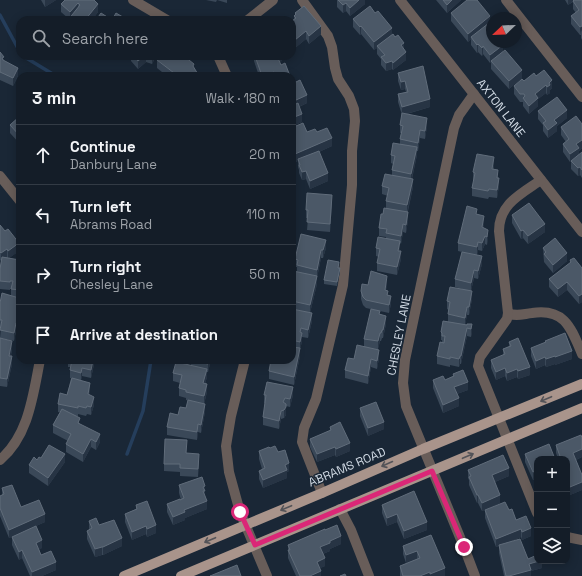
<!DOCTYPE html>
<meta charset="utf-8">
<style>
:root{--surface:#141d28;--page:#1d2630;--text:#f1f3f6;--muted:#9da2a8;--line:#333b45}
body{margin:0;font-family:"Space Grotesk",sans-serif;background:var(--page);color:var(--text)}
.controls{position:absolute;right:12px;bottom:12px;display:grid;overflow:hidden;border-radius:8px;box-shadow:0 2px 10px #0003}
.controls button{width:36px;height:36px;display:grid;place-items:center;padding:0;border:0;border-bottom:1px solid var(--line);background:var(--surface);color:var(--text);font:20px sans-serif}
.compass{position:absolute;left:486px;top:12px;width:36px;height:36px;border-radius:50%;background:var(--surface);box-shadow:0 2px 10px #0003;rotate:247deg}
.stop{position:absolute;width:12px;height:12px;margin:-9px;border:3px solid #db2777;border-radius:50%;background:#fff}
.stop.end{background:#db2777;border-color:#fff;box-shadow:0 1px 4px #0008}
.list{margin:0;padding:0;list-style:none}
h2{display:flex;justify-content:space-between;align-items:center;height:52px;margin:0;padding:0 16px;font-size:17px}
h2 small{font-size:13px;font-weight:400;color:var(--muted)}
.list li{display:grid;grid-template-columns:26px 1fr auto;gap:12px;align-items:center;box-sizing:border-box;height:60px;padding:0 16px;border-top:1px solid var(--line)}
.list b{display:block;font-size:15px;white-space:nowrap}
.list p{margin:0;font-size:13px;white-space:nowrap;color:var(--muted)}
.list em{font-size:13px;font-style:normal;color:var(--muted)}
.icon{flex:none;width:22px;height:22px;fill:none;stroke:currentColor;stroke-width:2;stroke-linecap:round;stroke-linejoin:round}
.map{position:relative;flex:none;width:582px;height:576px;overflow:hidden}
.search{position:absolute;background:var(--surface);box-shadow:0 2px 10px #0003;left:16px;top:16px;width:280px;height:44px;display:flex;align-items:center;gap:10px;box-sizing:border-box;padding:0 14px;border-radius:12px;color:var(--muted);font-size:15px}
.panel{position:absolute;background:var(--surface);box-shadow:0 2px 10px #0003;left:16px;top:72px;width:280px;height:292px;border-radius:12px}
.map>svg:first-child{display:block}
</style>
<div class="map">
<svg width="582" height="576" viewBox="0 0 582 576">
<rect width="100%" height="100%" fill="#1a2736"/>
<g fill="none" stroke-linecap="round" stroke-linejoin="round">
<g stroke="#253e5c" stroke-width="3.5">
<polyline points="0,15 20,52"/>
<polyline points="23,56 56,76"/>
<polyline points="127,454 143,411 151,360"/>
</g>
<g stroke="#685d59" stroke-width="10">
<polyline points="133,0 167,20"/>
<polyline points="302,0 328,36 332,47 335,68 338,79 349,96 354,109 355,121 352,151 352,185 343,285 316,399 304,428 302,442 322,493"/>
<polyline points="400,0 582,232"/>
<polyline points="506,0 582,97"/>
<polyline points="248,20 273,0"/>
<polyline points="218,56 227,76"/>
<polyline points="474,94 459,115 454,128 405,360 403,383 406,406 464,547 475,576"/>
<polyline points="0,176 20,201"/>
<path d="M508,313c8,4 15,1 24,0 33,-5 39,15 50,41"/>
<polyline points="245,360 231,416 226,446 229,472 240,512 267,576"/>
<path d="M0,460c29,-25 33,-65 40,-100"/>
<polyline points="340,509 351,530 369,576"/>
<path d="M537,513l-59,-147 2,-9 27,-38 1,-6 -9,-82c0,-27 22,-37 42,-51"/>
<polyline points="567,537 582,540"/>
</g>
<g stroke="#a9948b" stroke-width="10">
<polyline points="124,576 322,493 423,449 582,384"/>
<polyline points="181,576 582,408"/>
</g>
</g>
<g fill="#3a4858">
<polygon points="41,0 56,0 45,7"/>
<polygon points="94,0 98,12 92,20 68,20 69,19 61,12 61,4"/>
<polygon points="206,0 227,0 227,3 217,0 216,2"/>
<polygon points="337,0 365,0 365,4 350,16 346,11 343,13 337,7"/>
<polygon points="436,0 461,0 447,13"/>
<polygon points="565,0 582,0 582,40 581,38 581,35 580,35 571,24 571,16 576,13 573,9 573,2 568,5"/>
<polygon points="295,13 321,34 309,44 306,39 295,48 292,44 292,21 294,19 294,16 295,15"/>
<polygon points="451,13 490,24 492,42 503,52 522,78 509,89 491,69 491,62 490,63 483,54 482,56 478,52 477,53 471,45 471,39 468,42 451,21"/>
<polygon points="353,19 392,35 404,50 406,60 393,70 392,69 386,71 381,65 381,59 377,54 377,48 374,50 361,34 360,35 353,27"/>
<polygon points="0,52 4,61 18,76 13,86 0,80"/>
<polygon points="131,56 156,56 152,64 146,62 138,69 131,61"/>
<polygon points="254,56 282,56 282,61 279,62 281,65 290,76 259,76 254,61"/>
<polygon points="157,60 194,68 199,76 167,76 157,68"/>
<polygon points="398,73 430,107 407,114 427,126 425,139 420,138 418,151 417,151 417,155 412,179 413,187 408,211 408,220 406,233 403,232 401,244 400,243 399,251 401,259 397,275 377,271 377,263 379,257 376,256 376,248 386,239 386,237 379,236 379,228 383,214 386,209 386,201 388,196 382,194 382,186 392,175 392,170 393,164 391,163 391,155 400,144 400,139 401,133 400,133 400,125 402,115 398,102 398,94 406,92 405,89 401,90 398,81"/>
<polygon points="536,76 552,88 550,90 550,93 547,95 546,93 538,99 538,106 529,114 523,106 523,102 520,102 514,94 514,86 524,81"/>
<polygon points="292,84 307,103 299,107 302,122 295,125 296,126 307,132 317,132 332,146 319,152 328,181 310,189 306,179 302,180 299,173 299,170 298,167 298,161 295,162 292,154"/>
<polygon points="538,111 567,118 557,126 557,131 548,138 543,131 543,125 538,119"/>
<polygon points="20,116 20,144 10,133 10,125"/>
<polygon points="582,124 582,148 579,151 579,155 582,152 582,178 580,175 578,176 571,169 571,161 570,162 563,152 563,144 566,142 561,135 561,127"/>
<polygon points="494,165 494,169 498,178 499,186 497,198 489,197 488,199 472,196 472,188 474,181 473,180 473,172"/>
<polygon points="332,203 330,232 307,230 308,218 306,218 306,210"/>
<polygon points="477,214 484,224 483,228 488,238 487,245 485,244 482,251 478,250 477,255 482,264 478,279 474,278 471,291 472,299 469,315 467,315 465,325 472,324 472,332 471,337 467,336 461,364 460,364 459,367 450,365 450,367 437,364 437,356 442,342 442,340 441,340 441,332 448,322 448,314 449,310 447,309 447,301 462,289 455,287 455,279 462,252 458,251 458,243"/>
<polygon points="512,215 545,232 528,244 523,238 521,239 512,223"/>
<polygon points="0,225 19,251 9,258 20,260 20,298 19,298 19,306 20,307 20,325 19,332 16,331 14,341 0,338 1,328 0,328 0,303 11,296 11,289 10,289 10,290 0,289 0,269 1,261 0,260"/>
<polygon points="326,248 323,258 321,258 317,278 317,284 310,313 312,321 308,338 302,337 302,341 300,350 300,356 294,385 269,379 269,371 292,360 292,275 297,272 297,267 295,267 295,259"/>
<polygon points="543,248 567,261 553,273 544,262"/>
<polygon points="570,260 582,268 582,302 579,304 567,290 558,297 549,287 549,279 570,263"/>
<polygon points="339,267 340,272 337,286 324,284 324,280"/>
<polygon points="387,284 386,290 391,304 389,313 366,308 363,305 361,299 361,291 368,285"/>
<polygon points="380,314 386,324 383,338 382,338 381,341 380,341 378,349 379,358 377,369 371,367 368,384 345,378 345,370 364,347 364,339"/>
<polygon points="0,338 12,349 11,356 12,364 7,387 0,386"/>
<polygon points="545,341 572,359 555,365 555,364 546,367 545,365 536,369 531,356 531,348 545,343"/>
<polygon points="509,342 530,375 518,379 517,377 507,381 505,376 496,380 491,368 491,360 503,355 503,349 509,346"/>
<polygon points="68,360 95,360 91,378 82,376 81,380 90,390 89,394 94,405 91,415 87,414 86,416 78,414 78,416 75,416 80,424 100,442 96,450 91,447 83,462 66,452 66,444 68,441 53,433 53,425 60,412 58,412 58,404 67,395 71,378 70,378 70,367 68,367"/>
<polygon points="191,360 211,360 208,372 207,372 207,377 205,384 207,392 204,404 186,400 186,398 179,396 179,388 180,383 173,381 173,373 191,365"/>
<polygon points="453,374 468,390 457,394 459,406 443,413 433,388 433,380 445,380 453,376"/>
<polygon points="264,395 293,395 290,407 286,406 286,415 284,418 281,419 279,429 263,425 263,417 265,403 264,403"/>
<polygon points="360,408 384,429 368,436 360,416"/>
<polygon points="205,412 201,433 198,432 197,440 167,435 167,427 178,415"/>
<polygon points="330,427 350,451 336,457 335,455 317,462 310,447 310,439 330,431"/>
<polygon points="556,445 582,457 576,460 582,475 582,490 570,495 567,486 567,459 558,459 556,453"/>
<polygon points="270,448 278,452 289,471 287,472 287,478 263,488 259,479 259,471 262,469 259,459 259,451"/>
<polygon points="186,453 199,462 198,477 180,476 180,472 164,471 164,464"/>
<polygon points="525,454 537,459 537,478 533,480 525,462"/>
<polygon points="41,458 65,462 48,486 29,473 29,465"/>
<polygon points="468,470 509,476 495,482 500,503 482,511 478,503 477,503 469,485 469,480 468,478"/>
<polygon points="179,485 205,494 205,496 207,509 185,518 185,520 173,525 167,512 167,504 181,500 179,493"/>
<polygon points="2,488 21,507 45,522 9,538 0,516 0,496 2,495"/>
<polygon points="136,505 156,533 147,537 146,534 132,540 125,522 125,514 136,509"/>
<polygon points="382,505 427,530 404,539 397,522 387,526 382,513"/>
<polygon points="485,510 509,510 516,520 531,536 522,540 521,537 505,544 528,559 542,561 542,568 531,571 531,576 504,576 499,553 499,546 496,547 485,518"/>
<polygon points="89,521 99,525 122,546 103,555 102,555 95,557 87,539 87,531 89,530"/>
<polygon points="325,530 341,544 330,549 330,551 323,554 325,566 320,568 321,576 296,576 288,558 288,545"/>
<polygon points="431,535 445,576 400,576 400,566 417,559 406,563 403,554 403,546"/>
<polygon points="12,537 42,548 39,549 41,555 56,570 42,576 30,576 22,558 19,560 12,545"/>
</g>
<g fill="#273444">
<polygon points="45,0 56,0 45,7"/>
<polygon points="359,0 365,0 365,4 350,16 350,8"/>
<polygon points="452,0 461,0 447,13 447,5"/>
<polygon points="568,0 575,0 568,5"/>
<polygon points="78,3 78,11 70,20 70,12"/>
<polygon points="346,3 346,11 343,13 343,5"/>
<polygon points="98,4 98,12 92,20 85,20"/>
<polygon points="490,16 490,24 471,37 471,39 468,42 468,34"/>
<polygon points="321,26 321,34 309,44 309,36"/>
<polygon points="361,26 361,34 360,35 360,27"/>
<polygon points="582,26 582,32 581,30 580,35 580,27"/>
<polygon points="392,28 392,36 377,46 377,48 374,50 374,42"/>
<polygon points="306,31 306,39 295,48 295,40"/>
<polygon points="404,43 404,51 401,45"/>
<polygon points="478,44 478,52 477,53 477,45"/>
<polygon points="503,45 503,53 490,63 490,55"/>
<polygon points="483,46 483,54 482,56 482,48"/>
<polygon points="406,52 406,60 393,70 393,63"/>
<polygon points="144,56 146,56 146,62 138,69 138,61"/>
<polygon points="152,56 156,56 152,64"/>
<polygon points="277,56 282,56 282,61 277,63"/>
<polygon points="392,61 392,69 386,71 386,63"/>
<polygon points="18,68 18,76 13,86 13,78"/>
<polygon points="522,70 522,78 509,89 509,81"/>
<polygon points="274,72 274,76 264,76"/>
<polygon points="552,80 552,88 550,90 550,93 547,95 547,87 549,83"/>
<polygon points="405,81 405,89 401,90 401,82"/>
<polygon points="546,85 546,93 538,99 538,106 529,114 529,106 535,94"/>
<polygon points="307,95 307,103 294,109 294,101"/>
<polygon points="430,99 430,107 402,115 402,107"/>
<polygon points="567,110 567,118 557,126 557,131 548,138 548,130 554,120"/>
<polygon points="302,114 302,122 292,126 292,118"/>
<polygon points="427,118 427,126 425,139 425,131"/>
<polygon points="420,130 420,138 418,151 418,143"/>
<polygon points="332,138 332,146 299,161 298,159 298,161 295,162 295,154"/>
<polygon points="582,140 582,148 579,151 579,156 570,162 570,154 576,144"/>
<polygon points="417,147 417,155 411,182 411,174"/>
<polygon points="494,157 494,165 492,177 492,169"/>
<polygon points="580,167 580,175 578,176 578,168"/>
<polygon points="306,171 306,179 302,180 302,172"/>
<polygon points="328,173 328,181 310,189 310,181"/>
<polygon points="499,178 499,186 497,198 497,190"/>
<polygon points="413,179 413,187 407,213 407,205"/>
<polygon points="332,195 332,203 330,232 330,224"/>
<polygon points="408,212 408,220 406,233 406,225"/>
<polygon points="484,216 484,224 482,235 482,227"/>
<polygon points="403,224 403,232 401,244 401,236"/>
<polygon points="545,224 545,232 528,244 528,236"/>
<polygon points="488,230 488,238 487,245 487,237"/>
<polygon points="523,230 523,238 521,239 521,231"/>
<polygon points="485,236 485,244 482,251 482,243"/>
<polygon points="326,240 326,248 323,258 323,250"/>
<polygon points="400,241 400,249 398,259 398,251"/>
<polygon points="478,242 478,250 477,255 477,247"/>
<polygon points="19,243 19,251 8,259 8,251"/>
<polygon points="7,249 7,257 1,261 1,253"/>
<polygon points="321,250 321,258 317,278 317,284 310,313 310,305 317,277 317,270"/>
<polygon points="401,251 401,259 397,275 397,267"/>
<polygon points="567,253 567,261 553,273 553,265"/>
<polygon points="482,256 482,264 478,279 478,271"/>
<polygon points="340,268 340,272 337,286 337,282"/>
<polygon points="474,270 474,278 471,291 471,283"/>
<polygon points="387,276 387,284 385,298 385,290"/>
<polygon points="567,282 567,290 558,297 558,289"/>
<polygon points="472,291 472,299 469,315 469,307"/>
<polygon points="582,294 582,302 579,304 579,296"/>
<polygon points="391,296 391,304 389,313 389,305"/>
<polygon points="467,307 467,315 465,326 465,318"/>
<polygon points="312,313 312,321 308,338 308,330"/>
<polygon points="386,316 386,324 383,338 383,330"/>
<polygon points="20,317 20,325 19,332 19,324"/>
<polygon points="16,323 16,331 14,341 14,333"/>
<polygon points="472,324 472,332 471,337 471,329"/>
<polygon points="467,328 467,336 461,364 461,356"/>
<polygon points="302,333 302,341 300,350 300,342"/>
<polygon points="380,333 380,341 378,349 378,341"/>
<polygon points="12,341 12,349 9,364 9,356"/>
<polygon points="300,348 300,356 294,385 294,377"/>
<polygon points="379,350 379,358 377,369 377,361"/>
<polygon points="572,351 572,359 555,365 555,357"/>
<polygon points="12,356 12,364 7,387 7,379"/>
<polygon points="460,356 460,364 459,367 459,359"/>
<polygon points="555,356 555,364 546,367 546,359"/>
<polygon points="545,357 545,365 536,369 536,361"/>
<polygon points="371,359 371,367 368,384 368,376"/>
<polygon points="93,360 95,360 91,378 91,370"/>
<polygon points="209,360 211,360 208,372 208,364"/>
<polygon points="530,367 530,375 518,379 518,371"/>
<polygon points="82,368 82,376 81,381 81,373"/>
<polygon points="505,368 505,376 496,380 496,372"/>
<polygon points="207,369 207,377 203,391 203,383"/>
<polygon points="517,369 517,377 507,381 507,373"/>
<polygon points="468,382 468,390 454,395 454,387"/>
<polygon points="90,383 90,390 88,402 88,394"/>
<polygon points="207,384 207,392 204,404 204,396"/>
<polygon points="293,387 293,395 290,407 290,399"/>
<polygon points="94,397 94,405 91,415 91,407"/>
<polygon points="459,398 459,406 443,413 443,405"/>
<polygon points="205,404 205,412 201,433 201,425"/>
<polygon points="286,407 286,415 284,418 284,410"/>
<polygon points="281,411 281,419 279,429 279,421"/>
<polygon points="384,422 384,429 368,436 368,428"/>
<polygon points="198,424 198,432 197,440 197,432"/>
<polygon points="100,434 100,442 96,450 96,442"/>
<polygon points="91,439 91,447 83,462 83,454"/>
<polygon points="350,443 350,451 336,457 336,449"/>
<polygon points="335,447 335,455 317,462 317,454"/>
<polygon points="582,449 582,457 573,461 573,453"/>
<polygon points="65,454 65,462 48,486 48,478"/>
<polygon points="289,463 289,471 287,472 287,478 263,488 263,480 285,465"/>
<polygon points="509,468 509,476 492,483 492,475"/>
<polygon points="537,470 537,478 533,480 533,472"/>
<polygon points="582,482 582,490 570,495 570,487"/>
<polygon points="205,486 205,499 203,491 203,487"/>
<rect x="477" y="495" width="1" height="8"/>
<polygon points="500,495 500,503 482,511 482,503"/>
<polygon points="207,501 207,509 185,518 185,520 173,525 173,517 184,510"/>
<polygon points="45,514 45,522 9,538 9,530"/>
<polygon points="397,514 397,522 387,526 387,518"/>
<polygon points="427,522 427,530 404,539 404,531"/>
<polygon points="156,525 156,533 147,537 147,529"/>
<polygon points="146,526 146,534 132,540 132,532"/>
<polygon points="531,528 531,536 522,540 522,532"/>
<polygon points="521,529 521,537 496,547 496,539"/>
<polygon points="341,536 341,544 330,549 330,551 320,555 320,547 330,541"/>
<polygon points="122,538 122,546 103,555 103,547"/>
<polygon points="42,540 42,548 36,551 36,543"/>
<polygon points="102,547 102,555 95,557 95,549"/>
<polygon points="22,550 22,558 19,560 19,552"/>
<polygon points="417,551 417,559 406,563 406,555"/>
<polygon points="325,558 325,566 317,570 317,562"/>
<polygon points="539,561 542,561 542,568 531,571 531,576 509,576 529,564"/>
<polygon points="56,562 56,570 42,576 32,576 32,572"/>
<polygon points="445,568 445,576 430,576 430,574"/>
<polygon points="321,571 321,576 310,576"/>
<polygon points="430,572 430,576 420,576"/>
</g>
<g fill="#4b5867" stroke="#606c7a">
<polygon points="65,0 94,0 98,4 85,20 68,20 80,5 78,3 70,12 61,4"/>
<polygon points="338,0 359,0 350,8 346,3 343,5"/>
<polygon points="443,0 452,0 447,5"/>
<polygon points="467,0 477,0 490,16 468,34 451,13"/>
<polygon points="574,0 582,0 582,26 580,27 571,16 579,10 573,1"/>
<polygon points="304,6 321,26 309,36 306,31 295,40 292,36 292,21 296,18 294,16 296,14 295,13"/>
<polygon points="370,6 375,13 378,11 392,28 374,42 361,26 360,27 353,19"/>
<polygon points="101,13 112,20 116,13 128,20 96,20"/>
<polygon points="489,23 492,27 492,42 500,42 503,45 490,55 483,46 482,48 478,44 477,45 471,37"/>
<polygon points="393,34 395,37 398,35 404,43 401,45 406,52 393,63 392,61 386,63 381,57 385,55 377,46"/>
<polygon points="505,50 522,70 509,81 491,61"/>
<polygon points="0,52 4,57 2,58 3,60 18,68 13,78 0,72"/>
<polygon points="134,56 144,56 138,61"/>
<polygon points="160,56 184,56 194,64 193,66 199,76 178,76 157,60"/>
<polygon points="255,56 277,56 281,65 285,63 290,76 276,76 274,72 264,76 262,76"/>
<polygon points="423,66 430,99 402,107 398,94 408,92 405,81 401,82 398,73"/>
<polygon points="544,70 552,80 549,83 550,85 547,87 546,85 535,94 538,98 529,106 523,98 525,96 524,94 520,94 514,86 522,79 524,81 534,73 536,76"/>
<polygon points="300,80 307,95 294,101 296,104 298,103 302,114 292,118 292,84"/>
<polygon points="557,97 567,110 554,120 557,123 548,130 543,123 546,121 538,111"/>
<polygon points="402,113 427,118 425,131 420,130 418,143 400,139 403,126 400,125"/>
<polygon points="20,116 20,136 10,125"/>
<polygon points="576,116 582,124 582,140 576,144 579,148 570,154 563,144 569,139 561,127"/>
<polygon points="303,123 307,132 315,129 317,132 327,128 332,138 295,154 292,146 292,125 295,124 296,126"/>
<polygon points="393,143 417,147 411,174 392,170 395,156 391,155"/>
<polygon points="319,151 328,173 310,181 306,171 302,172 299,165 300,165 298,159"/>
<polygon points="582,152 582,170 580,167 578,168 571,161"/>
<polygon points="477,154 494,157 492,169 498,170 497,178 499,178 497,190 489,189 488,191 472,188 475,173 473,172"/>
<polygon points="385,174 413,179 407,205 386,201 389,188 382,186"/>
<polygon points="307,193 332,195 330,224 307,222 308,210 306,210"/>
<polygon points="529,203 545,224 528,236 523,230 521,231 512,215"/>
<polygon points="467,206 477,209 476,214 484,216 482,227 488,230 487,237 485,236 482,243 478,242 477,247 458,243"/>
<polygon points="384,208 408,212 406,225 403,224 401,236 386,233 387,229 379,228 381,214 383,214"/>
<polygon points="0,225 5,231 8,229 19,243 8,251 7,249 1,253 0,252"/>
<polygon points="301,234 326,240 323,250 321,250 317,270 297,265 298,260 295,259"/>
<polygon points="378,237 400,241 398,251 401,251 397,267 377,263 380,249 376,248"/>
<polygon points="555,238 567,253 553,265 544,254 546,252 543,248"/>
<polygon points="462,252 482,256 478,271 474,270 471,283 455,279"/>
<polygon points="2,257 20,260 20,290 11,289 13,281 10,281 10,282 0,281 0,269"/>
<polygon points="574,258 582,268 582,294 579,296 567,282 558,289 549,279 571,262 570,260"/>
<polygon points="328,260 339,262 338,268 340,268 337,282 324,280"/>
<polygon points="293,271 317,276 310,305 292,301 292,275"/>
<polygon points="371,271 387,276 385,290 388,291 387,295 391,296 389,305 366,300 363,297 361,291 362,284 368,285"/>
<polygon points="450,287 472,291 469,307 467,307 465,318 448,314 450,302 447,301"/>
<polygon points="2,293 19,298 17,306 20,307 20,317 19,324 16,323 14,333 0,330 2,320 0,320 0,303"/>
<polygon points="292,309 312,313 308,330 301,328 300,332 302,333 300,342 292,340"/>
<polygon points="371,309 380,311 379,314 386,316 383,330 382,330 381,333 380,333 378,341 364,339"/>
<polygon points="443,321 467,325 467,324 472,324 471,329 467,328 461,356 460,356 459,359 450,357 450,359 437,356 440,342 444,343 445,336 442,336 442,333 441,332"/>
<polygon points="565,333 572,351 555,357 555,356 546,359 545,357 536,361 531,348 546,342 545,341"/>
<polygon points="0,338 12,341 9,356 12,356 7,379 0,378"/>
<polygon points="518,338 530,367 518,371 517,369 507,373 505,368 496,372 491,360 505,354 503,349 511,346 509,342"/>
<polygon points="357,345 379,350 377,361 371,359 368,376 345,370 348,358 354,359"/>
<polygon points="292,347 300,348 294,377 269,371 271,360 292,360"/>
<polygon points="72,360 93,360 91,370 82,368 81,373 70,370"/>
<polygon points="191,360 209,360 208,364"/>
<polygon points="176,362 207,369 203,383 207,384 204,396 186,392 186,390 179,388 182,375 173,373"/>
<polygon points="463,370 468,382 454,387 459,398 443,405 433,380 443,376 445,380 454,376 453,374"/>
<polygon points="72,378 90,383 88,394 94,397 91,407 87,406 86,408 78,406 78,408 58,404 60,393 67,395"/>
<polygon points="267,382 293,387 290,399 285,398 283,402 286,404 286,407 284,410 281,411 279,421 263,417 266,395 264,395"/>
<polygon points="188,400 205,404 201,425 198,424 197,432 167,427 170,413 178,415 180,407 186,408"/>
<polygon points="376,402 384,422 368,428 360,408"/>
<polygon points="62,409 80,418 78,423 100,434 96,442 91,439 83,454 66,444 71,434 53,425"/>
<polygon points="340,422 350,443 336,449 335,447 317,454 310,439 331,430 330,427"/>
<polygon points="581,435 582,438 582,449 573,453 582,475 582,482 570,487 567,478 567,459 561,459 556,445"/>
<polygon points="165,439 187,440 186,453 199,454 198,469 180,468 180,464 164,464"/>
<polygon points="549,444 555,459 537,459 537,470 533,472 525,454"/>
<polygon points="49,445 65,454 48,478 29,465 34,457 37,460 39,457 41,458"/>
<polygon points="275,446 278,452 285,450 289,463 285,465 287,470 263,480 259,471 265,468 259,451 269,447 270,448"/>
<polygon points="503,455 509,468 492,475 500,495 482,503 478,495 477,495 469,477 471,476 468,470"/>
<polygon points="202,477 205,486 203,487 205,491 203,491 207,501 184,510 185,512 173,517 167,504 180,499 180,500 184,498 179,485"/>
<polygon points="12,485 21,507 39,500 45,514 9,530 0,508 0,496 4,494 2,488"/>
<polygon points="414,491 427,522 404,531 397,514 387,518 382,505"/>
<polygon points="147,501 156,525 147,529 146,526 132,532 125,514 137,509 136,505"/>
<polygon points="505,502 509,510 512,509 516,520 526,516 531,528 522,532 521,529 496,539 485,510"/>
<polygon points="96,518 99,525 114,520 122,538 103,547 102,547 95,549 87,531 92,528 89,521"/>
<polygon points="337,525 341,536 330,541 330,543 320,547 325,558 317,562 321,571 310,576 300,576 288,550 290,550 288,545 325,529 325,530"/>
<polygon points="36,526 42,540 36,543 41,555 51,551 56,562 32,572 22,550 19,552 12,537"/>
<polygon points="431,535 445,568 430,574 430,572 420,576 403,576 400,566 420,558 417,551 406,555 403,546"/>
<polygon points="520,539 528,559 537,555 537,561 539,561 529,564 531,570 509,576 506,576 499,545"/>
<polygon points="237,565 241,576 210,576"/>
<polygon points="345,574 346,576 340,576"/>
</g>
<defs><path id="oneway-shaft" d="M-6 0H5M1.5-3L5.5 0L1.5 3" fill="none" stroke-width="1.6" stroke-linecap="round" stroke-linejoin="round"/></defs>
<g stroke="#535358">
<use href="#oneway-shaft" transform="translate(546 399) rotate(157)"/>
<use href="#oneway-shaft" transform="translate(468 456) rotate(-23)"/>
<use href="#oneway-shaft" transform="translate(387 464) rotate(156)"/>
<use href="#oneway-shaft" transform="translate(286 508) rotate(157)"/>
<use href="#oneway-shaft" transform="translate(210 540) rotate(157)"/>
</g>
<g fill="none" stroke-linecap="round" stroke-linejoin="round">
<polyline stroke="#db2777" stroke-width="5" points="240,512 255,545 432,471 464,547"/>
</g>
<g text-anchor="middle" stroke-width="3" stroke-linejoin="round" paint-order="stroke">
<g font-size="12" fill="#d1dae4" stroke="#1a2736">
<text transform="translate(501 108) rotate(52)" y="4">AXTON LANE</text>
<text transform="translate(399 335) rotate(-79)" y="4">CHESLEY LANE</text>
<text transform="translate(347 467) rotate(-23)" y="4">ABRAMS ROAD</text>
</g>
</g>
</svg>
<div class="controls">
<button>+</button>
<button>−</button>
<button><svg class="icon" aria-label="layers" viewBox="0 0 24 24"><path d="M12 4l9 5-9 5-9-5zM3 14l9 5 9-5"/></svg></button>
</div>
<svg class="compass" viewBox="-18 -18 36 36"><path d="M0-13l5 13h-10z" fill="#e53935"/><path d="M0 13l5-13h-10z" fill="#9da2a8"/></svg>
<div class="stop" style="left:240px;top:512px"></div>
<div class="stop end" style="left:464px;top:547px"></div>
<div class="search"><svg class="icon" aria-label="search" viewBox="0 0 24 24"><circle cx="10" cy="10" r="6"/><path d="M15 15l6 6"/></svg>Search here</div>
<section class="panel">
<h2>3 min<small>Walk · 180 m</small></h2>
<ul class="list">
<li><svg class="icon" aria-label="ahead" viewBox="0 0 24 24"><path d="M12 20V5M6 11l6-6 6 6"/></svg><div><b>Continue</b><p>Danbury Lane</p></div><em>20 m</em></li>
<li><svg class="icon" aria-label="left" viewBox="0 0 24 24"><path d="M17 20v-9H6M10 6l-5 5 5 5"/></svg><div><b>Turn left</b><p>Abrams Road</p></div><em>110 m</em></li>
<li><svg class="icon" aria-label="right" viewBox="0 0 24 24"><path d="M7 20v-9h11M14 6l5 5-5 5"/></svg><div><b>Turn right</b><p>Chesley Lane</p></div><em>50 m</em></li>
<li><svg class="icon" aria-label="arrive" viewBox="0 0 24 24"><path d="M6 21V4h12l-3 4 3 4H6"/></svg><div><b>Arrive at destination</b></div></li>
</ul>
</section>
</div>
